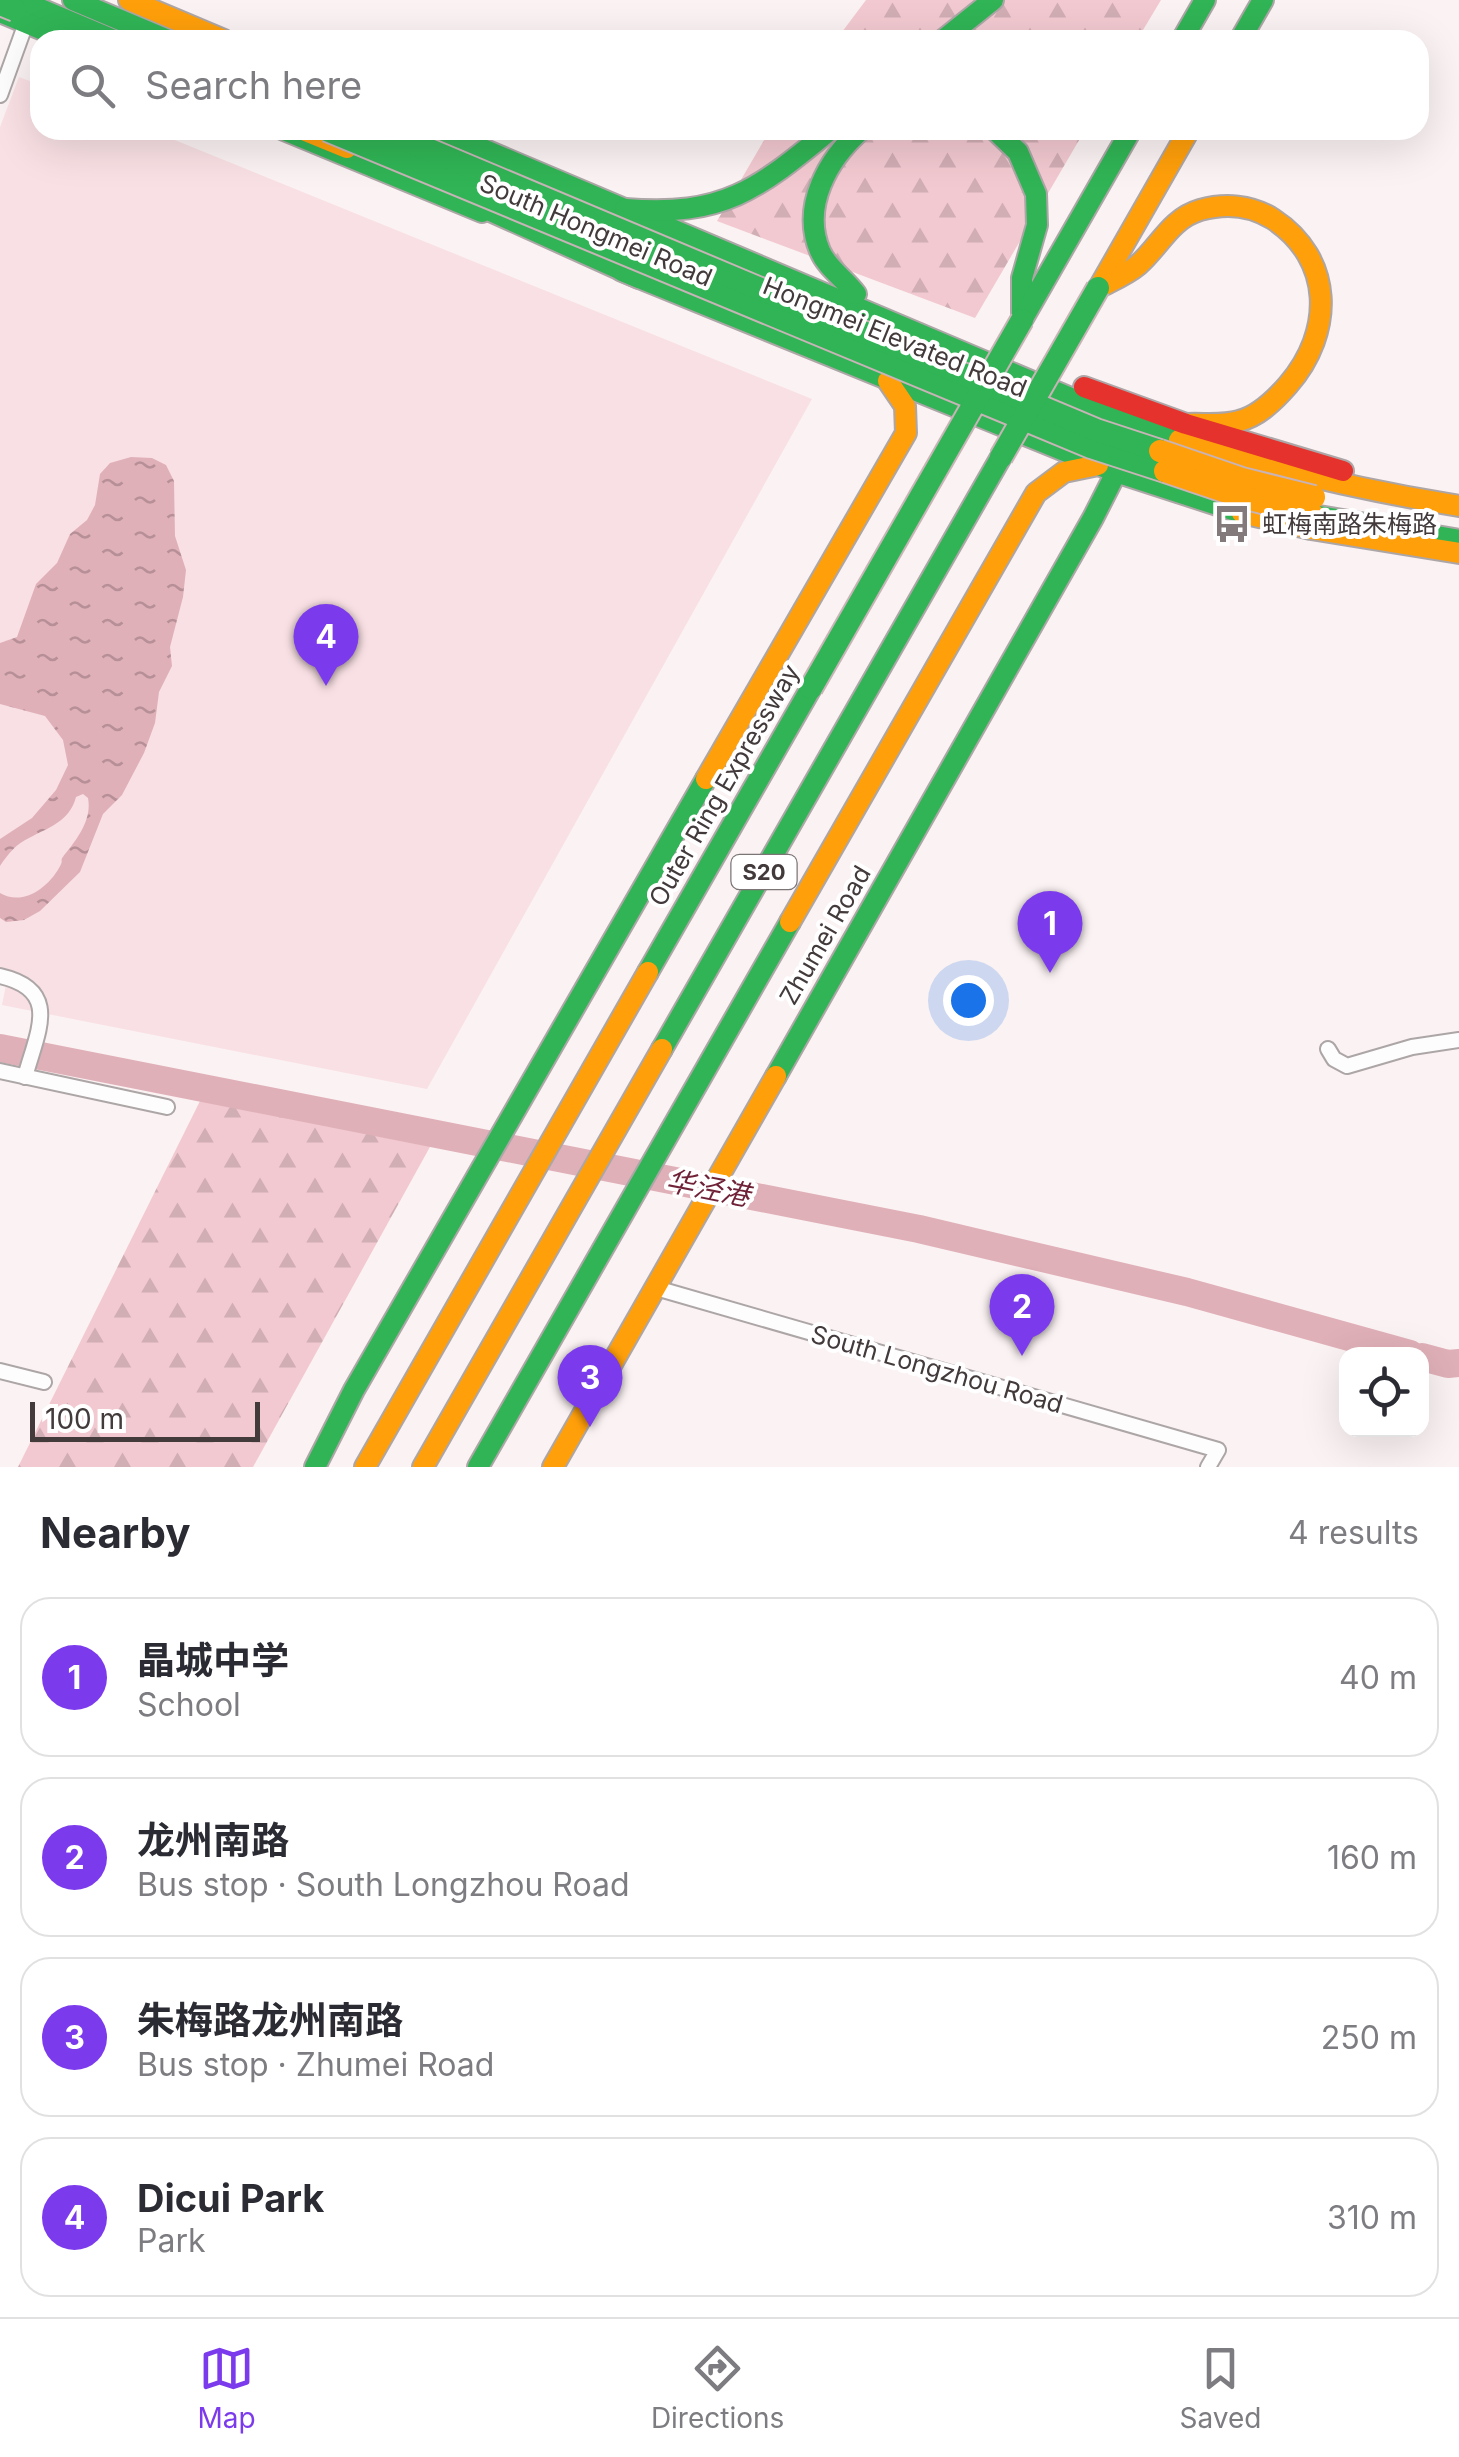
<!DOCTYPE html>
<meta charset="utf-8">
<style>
:root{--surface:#fff;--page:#f2f2f3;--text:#2b2b33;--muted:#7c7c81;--line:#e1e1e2;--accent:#7c3aed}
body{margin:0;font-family:Inter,"Noto Sans SC",sans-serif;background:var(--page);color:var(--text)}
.controls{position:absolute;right:30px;bottom:30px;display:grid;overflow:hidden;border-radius:20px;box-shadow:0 10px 40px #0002}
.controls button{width:90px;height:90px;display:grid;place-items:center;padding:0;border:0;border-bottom:2px solid var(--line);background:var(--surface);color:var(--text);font:50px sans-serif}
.scale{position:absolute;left:30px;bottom:25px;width:230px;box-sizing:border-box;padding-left:10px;border:5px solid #423a3b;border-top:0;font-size:28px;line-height:35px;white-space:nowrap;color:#423a3b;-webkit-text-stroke:8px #fff;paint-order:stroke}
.you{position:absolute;left:968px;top:1000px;width:35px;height:35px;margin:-25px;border:8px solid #fff;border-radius:50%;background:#1a73e8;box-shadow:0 0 0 15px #1a73e833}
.badge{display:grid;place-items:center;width:65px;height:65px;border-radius:50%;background:var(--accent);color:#fff;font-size:32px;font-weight:700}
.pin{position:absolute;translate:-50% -82px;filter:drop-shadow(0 2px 5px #0008)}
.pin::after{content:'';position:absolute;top:52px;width:35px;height:30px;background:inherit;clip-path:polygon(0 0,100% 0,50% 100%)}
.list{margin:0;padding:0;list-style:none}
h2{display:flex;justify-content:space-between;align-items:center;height:130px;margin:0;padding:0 40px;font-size:42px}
h2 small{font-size:32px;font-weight:400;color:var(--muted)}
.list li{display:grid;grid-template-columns:65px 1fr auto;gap:30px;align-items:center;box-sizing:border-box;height:160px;margin:0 20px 20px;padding:0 20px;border:2px solid var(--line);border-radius:30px}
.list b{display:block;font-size:38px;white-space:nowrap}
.list p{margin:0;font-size:32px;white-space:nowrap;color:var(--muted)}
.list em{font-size:32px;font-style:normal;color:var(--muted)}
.icon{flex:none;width:55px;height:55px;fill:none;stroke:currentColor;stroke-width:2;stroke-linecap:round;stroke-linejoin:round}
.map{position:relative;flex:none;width:1459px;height:1467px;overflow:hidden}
.search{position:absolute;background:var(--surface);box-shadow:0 10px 40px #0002;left:30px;right:30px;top:30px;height:110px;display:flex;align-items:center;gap:25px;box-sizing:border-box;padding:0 35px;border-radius:30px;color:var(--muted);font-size:38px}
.sheet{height:850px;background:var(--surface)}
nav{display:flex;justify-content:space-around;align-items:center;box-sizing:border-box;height:140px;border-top:2px solid var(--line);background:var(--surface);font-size:28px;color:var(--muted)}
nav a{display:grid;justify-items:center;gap:5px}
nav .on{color:var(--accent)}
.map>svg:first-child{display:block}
</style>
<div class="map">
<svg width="1459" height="1467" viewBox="0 0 1459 1467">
<defs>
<pattern id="forest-firs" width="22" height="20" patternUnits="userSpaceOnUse" patternTransform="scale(2.5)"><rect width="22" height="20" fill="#f2c9d0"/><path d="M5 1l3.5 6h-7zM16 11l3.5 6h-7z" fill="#d1adb4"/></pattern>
<pattern id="water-ripples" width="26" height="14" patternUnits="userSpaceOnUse" patternTransform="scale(2.5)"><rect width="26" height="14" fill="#e0b0b8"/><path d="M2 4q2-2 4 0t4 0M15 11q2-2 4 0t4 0" fill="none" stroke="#b79097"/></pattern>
</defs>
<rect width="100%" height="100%" fill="#fbf2f3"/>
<polygon fill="#f9e0e4" points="19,77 40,85 40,130 150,130 812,399 427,1089 2,1005 8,975 0,973 0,127"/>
<g fill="url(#forest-firs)">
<polygon points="866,0 1161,0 1137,40 836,40"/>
<polygon points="770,130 1085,130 975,318 717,221"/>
<polygon points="202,1097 436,1136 253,1467 18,1467"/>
</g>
<path fill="url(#water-ripples)" d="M131,457l21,1 14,7 8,16 1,55 11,34 -3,27 -13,50 2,19 -13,26 -4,31 -11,30 -22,42 -19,19 -23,58 -40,39 -16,9 -18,2 -6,-4v-25c22,13 47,-4 59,-25 6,-10 -1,-5 6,-14 13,-16 27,-35 23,-56l-5,-4 -7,3c-6,24 -28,31 -47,41 -13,6 -21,16 -29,28v-27l32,-21 24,-28 12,-25 -5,-25 -18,-24 -45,-12v-61l17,-6 19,-53 21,-21 13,-29 17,-14 8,-15 5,-31 10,-11z"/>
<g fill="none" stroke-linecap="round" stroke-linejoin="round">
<g stroke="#e0b0b8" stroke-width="28">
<polyline points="0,1048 919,1229 1187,1292 1410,1354"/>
<polyline points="1422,1357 1448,1364 1459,1363"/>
</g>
<g stroke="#ada6a7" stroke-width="18">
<g id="street">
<polyline points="0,95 26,23"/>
<path d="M0,976c62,14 37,56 25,101"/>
<polyline points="1328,1049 1334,1059 1347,1066 1412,1047 1459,1040"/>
<polyline points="0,1071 167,1107"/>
<polyline points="656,1288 1218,1450 1208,1467"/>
<polyline points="0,1371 44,1382"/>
</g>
</g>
<g stroke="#ada6a7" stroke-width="24">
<g id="fast">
<polyline points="19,0 114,40"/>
<polyline points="73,0 168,40"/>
<polyline points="0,12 67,40"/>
<polyline points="943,40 993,0"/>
<polyline points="1182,40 1205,0"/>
<polyline points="1240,40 1263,0"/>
<polyline points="284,130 482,212"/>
<polyline points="438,130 1139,427 1179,440"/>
<polyline points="995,130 1018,152 1036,194 1037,225 1022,278 1022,317"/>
<polyline points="466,200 639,278"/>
<path d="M625,209c98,8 132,-19 205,-79"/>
<polyline points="622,271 1116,472 1242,513"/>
<path d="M856,294c-11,-15 -29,-26 -36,-43 -19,-45 8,-92 41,-121"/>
<polyline points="1022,320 1131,130"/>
<polyline points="1313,515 1459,540"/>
<polyline points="648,972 811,688"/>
<polyline points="662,1049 1001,457"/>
<polyline points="776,1076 1093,518 1123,459"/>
<polyline points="315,1467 354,1390 706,779"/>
<polyline points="478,1467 790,922"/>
</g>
</g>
<g stroke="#ada6a7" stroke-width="24">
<g id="slow">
<polyline points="129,0 224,40"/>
<polyline points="303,130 347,148"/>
<polyline points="1101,284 1189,130"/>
<path d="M1098,288c13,-7 28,-13 40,-23 22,-19 32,-46 62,-55 25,-7 51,-5 73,9 61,40 61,113 15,166 -13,15 -29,31 -49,36 -17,5 -35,2 -53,3"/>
<path d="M1179,440c94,30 183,50 280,66"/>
<polyline points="1242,513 1311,529 1459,553"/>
<polyline points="706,779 906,433 905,406 888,381"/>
<polyline points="790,922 1036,493 1064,472 1098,465"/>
<polyline points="365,1467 648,972"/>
<polyline points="423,1467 662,1049"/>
<polyline points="553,1467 776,1076"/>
</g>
</g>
<g stroke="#ada6a7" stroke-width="24">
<polyline id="jam" points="1084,387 1186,424 1343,471"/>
</g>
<use href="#street" stroke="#fefdfd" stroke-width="14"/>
<use href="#fast" stroke="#30b455" stroke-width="20"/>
<use href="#slow" stroke="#ff9f0a" stroke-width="20"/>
<use href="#jam" stroke="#e5322d" stroke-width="20"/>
<g stroke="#c8b3b7" stroke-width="26" stroke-linecap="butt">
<g id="fast-bridge">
<polyline points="0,4 15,10"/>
<polyline points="327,130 1091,447 1165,471"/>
<polyline points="382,130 1096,430 1160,451"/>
<polyline points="1001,457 1098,288"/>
<polyline points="811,688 1022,320"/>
</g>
</g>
<g stroke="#c8b3b7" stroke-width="26" stroke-linecap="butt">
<g id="slow-bridge">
<polyline points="1160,451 1242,479 1314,497"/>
<polyline points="1165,471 1242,497 1313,515"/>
</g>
</g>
<use href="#fast-bridge" stroke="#30b455" stroke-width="22"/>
<use href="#slow-bridge" stroke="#ff9f0a" stroke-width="22"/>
</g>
<defs>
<g id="bus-bare" transform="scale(3)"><path d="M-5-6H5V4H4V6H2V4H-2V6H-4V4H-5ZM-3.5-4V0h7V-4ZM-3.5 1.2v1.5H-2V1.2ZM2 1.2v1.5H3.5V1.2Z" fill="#837a7b" stroke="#fff" stroke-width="2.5" paint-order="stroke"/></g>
</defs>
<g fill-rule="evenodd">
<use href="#bus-bare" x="1232" y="524"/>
</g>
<g text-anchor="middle" stroke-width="8" stroke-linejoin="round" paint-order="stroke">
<rect fill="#fff" stroke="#7b7576" stroke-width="2.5" x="731.5" y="855" width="65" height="34" rx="8"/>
<g font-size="22" font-weight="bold" fill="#423a3b">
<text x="764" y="880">S20</text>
</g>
<g font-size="25" fill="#423a3b" stroke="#fff">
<text transform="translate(596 230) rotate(23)" y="9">South Hongmei Road</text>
<text transform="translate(895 337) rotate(22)" y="9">Hongmei Elevated Road</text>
<text transform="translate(724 785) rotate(-60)" y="9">Outer Ring Expressway</text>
<text transform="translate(825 935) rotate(-60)" y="9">Zhumei Road</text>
<text transform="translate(937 1369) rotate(16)" y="9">South Longzhou Road</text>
</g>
<g font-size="25" fill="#423a3b" stroke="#fff" text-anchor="start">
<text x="1262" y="533">虹梅南路朱梅路</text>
</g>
<g font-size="28" font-style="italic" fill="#702338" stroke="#fff">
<text transform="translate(708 1188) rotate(11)" y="10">华泾港</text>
</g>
</g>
</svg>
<div class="controls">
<button><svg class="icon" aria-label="locate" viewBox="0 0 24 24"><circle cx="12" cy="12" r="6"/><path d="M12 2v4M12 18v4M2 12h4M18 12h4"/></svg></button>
</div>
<div class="scale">100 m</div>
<div class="you"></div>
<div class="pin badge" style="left:1050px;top:973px">1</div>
<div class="pin badge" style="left:1022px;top:1356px">2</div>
<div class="pin badge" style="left:590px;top:1427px">3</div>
<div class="pin badge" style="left:326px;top:686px">4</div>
<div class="search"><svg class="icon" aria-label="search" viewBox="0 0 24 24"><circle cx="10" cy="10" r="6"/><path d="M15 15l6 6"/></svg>Search here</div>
</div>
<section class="sheet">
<h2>Nearby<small>4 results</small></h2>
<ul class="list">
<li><span class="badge">1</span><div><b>晶城中学</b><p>School</p></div><em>40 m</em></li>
<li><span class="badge">2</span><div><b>龙州南路</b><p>Bus stop · South Longzhou Road</p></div><em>160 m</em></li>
<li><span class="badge">3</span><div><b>朱梅路龙州南路</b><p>Bus stop · Zhumei Road</p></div><em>250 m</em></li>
<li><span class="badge">4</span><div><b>Dicui Park</b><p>Park</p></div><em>310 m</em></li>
</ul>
</section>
<nav>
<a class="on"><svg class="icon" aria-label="map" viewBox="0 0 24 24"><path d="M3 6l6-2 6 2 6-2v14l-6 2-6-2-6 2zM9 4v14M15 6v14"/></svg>Map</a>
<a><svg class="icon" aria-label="directions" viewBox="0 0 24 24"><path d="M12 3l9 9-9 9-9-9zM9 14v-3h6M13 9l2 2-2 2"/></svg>Directions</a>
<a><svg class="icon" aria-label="saved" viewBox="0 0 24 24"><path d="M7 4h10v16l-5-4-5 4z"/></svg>Saved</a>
</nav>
